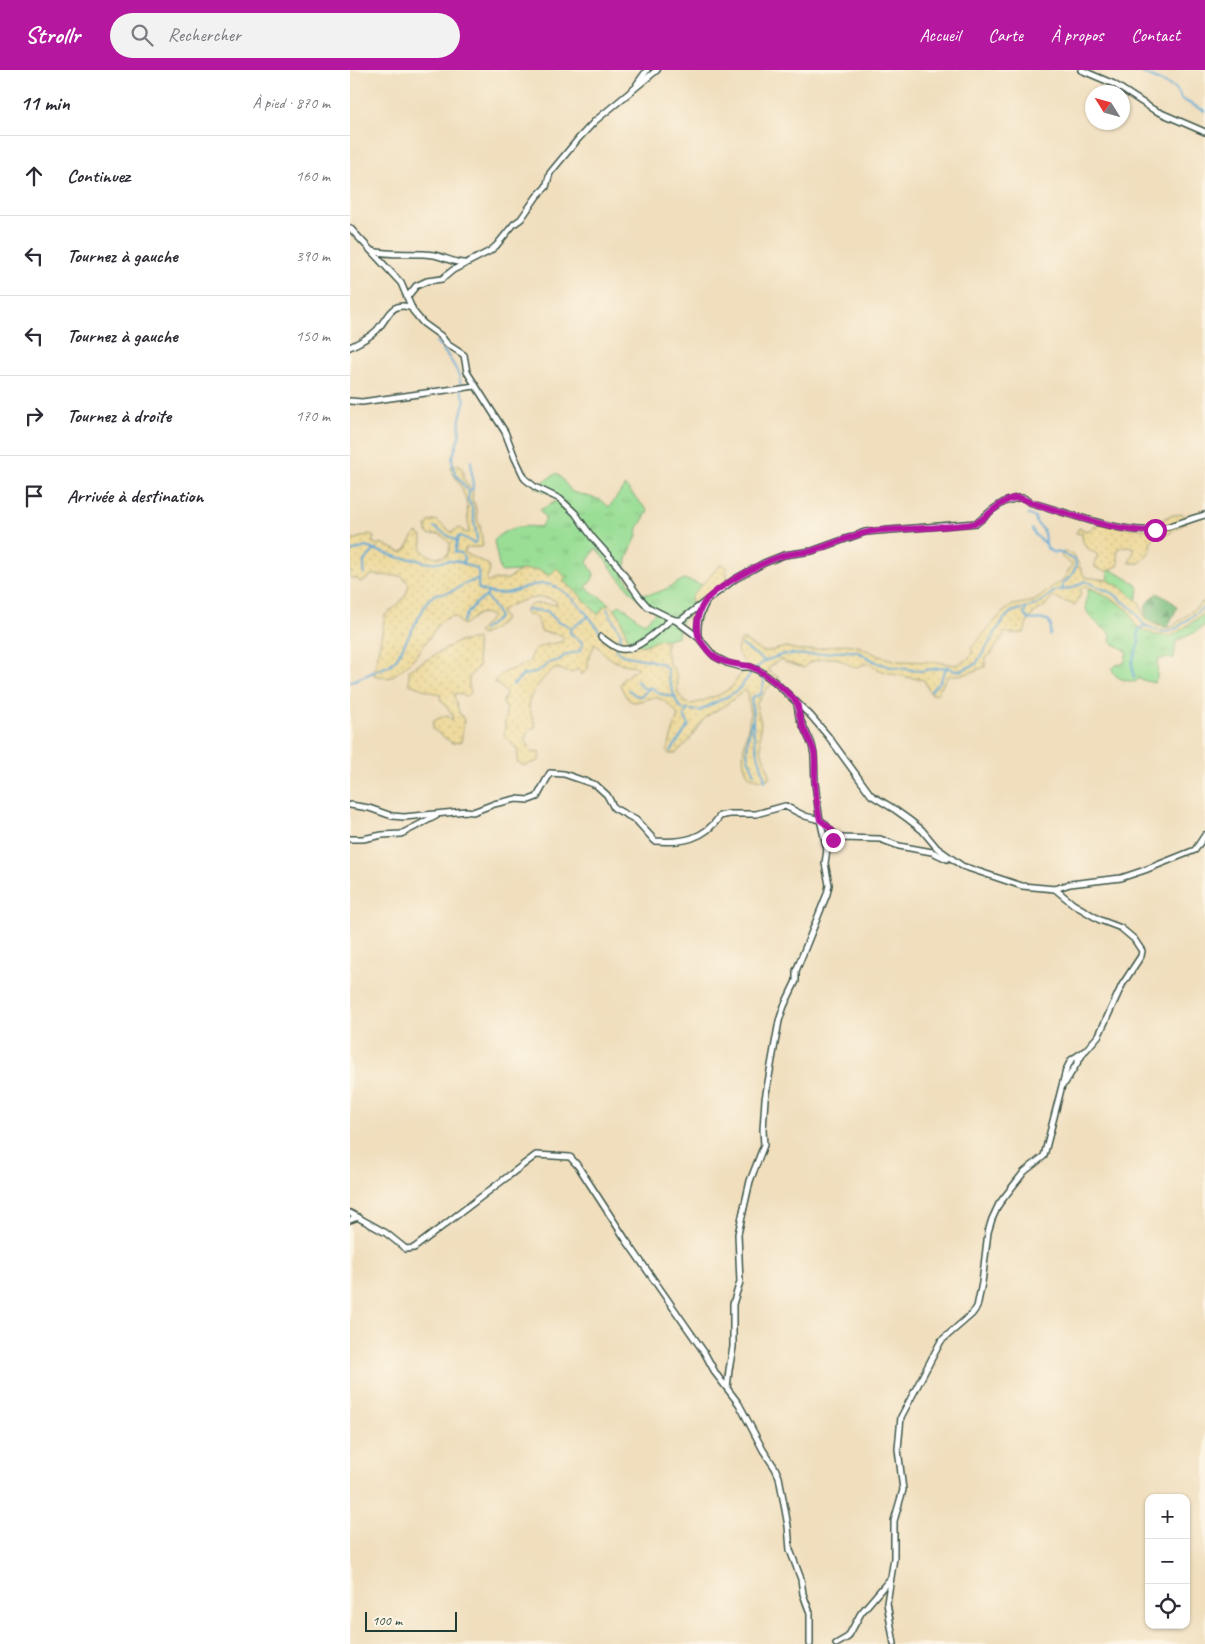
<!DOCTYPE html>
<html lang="fr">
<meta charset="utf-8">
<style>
:root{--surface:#fff;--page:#f2f2f3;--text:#2b2b33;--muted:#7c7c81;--line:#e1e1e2;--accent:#b5179e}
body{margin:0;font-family:Caveat,sans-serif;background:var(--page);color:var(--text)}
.controls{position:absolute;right:15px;bottom:15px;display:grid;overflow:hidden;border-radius:10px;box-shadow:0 1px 4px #0004}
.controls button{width:45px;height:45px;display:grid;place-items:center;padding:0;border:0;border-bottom:1px solid var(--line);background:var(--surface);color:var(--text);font:25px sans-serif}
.compass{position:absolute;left:735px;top:15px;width:45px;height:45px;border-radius:50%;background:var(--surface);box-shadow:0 1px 4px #0004;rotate:307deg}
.scale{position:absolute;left:15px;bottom:12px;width:92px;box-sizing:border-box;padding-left:5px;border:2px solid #1f3d34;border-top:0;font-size:14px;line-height:18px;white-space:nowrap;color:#1f3d34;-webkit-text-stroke:4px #fcf5e5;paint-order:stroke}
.stop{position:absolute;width:15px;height:15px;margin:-11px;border:4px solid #b5179e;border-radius:50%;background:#fff}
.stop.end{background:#b5179e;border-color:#fff;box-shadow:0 1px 5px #0008}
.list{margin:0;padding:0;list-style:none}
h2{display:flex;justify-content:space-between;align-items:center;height:65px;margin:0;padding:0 20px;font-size:21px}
h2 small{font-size:16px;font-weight:400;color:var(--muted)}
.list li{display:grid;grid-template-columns:32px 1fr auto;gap:15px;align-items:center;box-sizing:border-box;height:80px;padding:0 20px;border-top:1px solid var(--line)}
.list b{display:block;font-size:19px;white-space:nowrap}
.list em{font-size:16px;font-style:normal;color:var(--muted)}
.icon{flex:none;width:28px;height:28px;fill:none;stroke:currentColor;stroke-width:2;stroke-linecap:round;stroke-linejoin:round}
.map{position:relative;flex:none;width:855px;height:1574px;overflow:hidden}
header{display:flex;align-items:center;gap:30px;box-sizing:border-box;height:70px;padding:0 25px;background:var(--accent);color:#fff}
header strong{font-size:24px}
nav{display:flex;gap:28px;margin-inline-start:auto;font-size:18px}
.search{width:350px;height:45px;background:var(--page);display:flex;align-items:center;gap:12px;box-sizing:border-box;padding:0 18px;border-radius:28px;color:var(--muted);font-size:19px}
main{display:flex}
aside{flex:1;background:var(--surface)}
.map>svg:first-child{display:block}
</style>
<header>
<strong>Strollr</strong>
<div class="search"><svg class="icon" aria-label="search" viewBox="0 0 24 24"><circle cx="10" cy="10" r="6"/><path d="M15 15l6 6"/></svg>Rechercher</div>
<nav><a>Accueil</a><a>Carte</a><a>À propos</a><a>Contact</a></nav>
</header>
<main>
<aside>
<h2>11 min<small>À pied · 870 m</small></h2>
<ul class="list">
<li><svg class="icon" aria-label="ahead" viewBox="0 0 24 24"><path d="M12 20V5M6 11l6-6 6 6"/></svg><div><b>Continuez</b></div><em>160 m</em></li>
<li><svg class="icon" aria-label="left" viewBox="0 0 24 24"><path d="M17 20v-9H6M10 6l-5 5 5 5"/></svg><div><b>Tournez à gauche</b></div><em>390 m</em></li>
<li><svg class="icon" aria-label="left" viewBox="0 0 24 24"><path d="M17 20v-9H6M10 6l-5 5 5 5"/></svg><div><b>Tournez à gauche</b></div><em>150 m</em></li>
<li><svg class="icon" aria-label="right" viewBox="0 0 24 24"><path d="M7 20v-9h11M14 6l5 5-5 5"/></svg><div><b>Tournez à droite</b></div><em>170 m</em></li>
<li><svg class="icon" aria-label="arrive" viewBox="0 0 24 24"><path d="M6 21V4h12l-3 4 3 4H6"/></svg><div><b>Arrivée à destination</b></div></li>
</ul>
</aside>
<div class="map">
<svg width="855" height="1574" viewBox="0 0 855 1574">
<defs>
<pattern id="grass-tufts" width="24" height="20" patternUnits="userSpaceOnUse" patternTransform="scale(1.25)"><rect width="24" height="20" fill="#9ade96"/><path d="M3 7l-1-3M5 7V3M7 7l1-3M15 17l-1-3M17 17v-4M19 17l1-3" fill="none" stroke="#84bf82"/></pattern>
<pattern id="forest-firs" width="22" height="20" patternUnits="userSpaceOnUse" patternTransform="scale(1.25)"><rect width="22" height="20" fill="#7bbd7f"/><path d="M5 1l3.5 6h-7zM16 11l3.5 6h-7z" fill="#649b69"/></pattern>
<pattern id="sand-dots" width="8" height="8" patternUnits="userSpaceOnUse" patternTransform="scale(1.25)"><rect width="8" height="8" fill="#eeda9e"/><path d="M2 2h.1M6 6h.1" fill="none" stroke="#ccbc89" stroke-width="1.8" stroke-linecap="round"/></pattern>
</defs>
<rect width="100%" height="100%" fill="#fcf5e5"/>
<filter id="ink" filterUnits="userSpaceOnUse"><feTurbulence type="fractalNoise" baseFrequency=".02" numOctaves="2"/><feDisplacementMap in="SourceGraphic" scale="10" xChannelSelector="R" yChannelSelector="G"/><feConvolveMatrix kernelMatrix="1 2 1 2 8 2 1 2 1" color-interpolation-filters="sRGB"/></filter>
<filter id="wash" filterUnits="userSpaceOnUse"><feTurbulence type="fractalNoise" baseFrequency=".0096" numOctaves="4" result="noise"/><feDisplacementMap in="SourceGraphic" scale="20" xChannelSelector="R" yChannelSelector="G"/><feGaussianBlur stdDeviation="1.12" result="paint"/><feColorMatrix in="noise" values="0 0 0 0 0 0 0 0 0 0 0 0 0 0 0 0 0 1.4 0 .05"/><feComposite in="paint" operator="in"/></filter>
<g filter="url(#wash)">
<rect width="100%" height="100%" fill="#f0debd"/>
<g fill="url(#grass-tufts)" stroke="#5c8e65">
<path d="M207,403l15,19 29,8 8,7 16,-21 23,25 -10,17 -1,8 -9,19 -4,20c3,4 5,10 9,13 15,15 37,-2 51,-9l18,6 -11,12 1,8 -12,19 -2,12c-12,4 -24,5 -36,10l-15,-9 -7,-21 -5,-7 4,-4c11,5 17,15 26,18l11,-12c-26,-14 -42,-40 -60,-63l-9,14 7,12 -2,6 -6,7c7,7 16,10 23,17l-5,2 -6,9 -20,-22 -15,-12 -14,-5 -5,-4 -12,-2 -30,2 -2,-2 -6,-29c11,-14 29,-16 46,-14l6,-8 -6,-9 20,-11 -25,-12z"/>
<polygon points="761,500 785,513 789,520 786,530 773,519 758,510 758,502"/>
<path d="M739,517l30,16 10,8 7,15 8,4 44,-4 17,-13v12l-11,8 -18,8 -2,17 -16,1 -1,19 -3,5 -15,-4 -4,3c-9,-2 -20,-2 -23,-13l4,-4 6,-1 3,-3 2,-10 -17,-9 1,-8c-7,-6 -25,-17 -25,-27 -1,-6 2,-14 3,-20z"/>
</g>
<polygon fill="url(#forest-firs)" stroke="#4d7d5a" points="807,523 824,533 827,538 817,558 795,549 796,534"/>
<g fill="url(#sand-dots)" stroke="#868c69">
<path d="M105,395h5l4,8 -1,5 10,15 -1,6 3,6 3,17 2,3 3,21c-6,3 -13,-1 -18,3v4l24,12 1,5 -4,11 2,2 4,-3 16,-1 13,-9h19l9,6 8,-8 9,10 -3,3 15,12 20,22 6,-9 5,-2 11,12 7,21 5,4 10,5 20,-7 4,1v12l3,11 7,9 2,21 7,10 6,1 9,-2 21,-8 11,-7 7,-11 11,-9c-9,-9 -19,-15 -8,-27h3l9,7 11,5 21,-5 12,3h12l35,-6 13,2 21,10 19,5 40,1 18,3 12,-6 5,-7 -2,-4 32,-36 10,-7 21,-4 6,-4 13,-11 8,-4 11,-16c-2,-5 -8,-5 -11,-10l3,-5c14,2 14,16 21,26l23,3 15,9 17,14 5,16c8,5 18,10 27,8l33,-27v13l-33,23 -17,-1 -19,-9 -7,-15 -10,-8 -30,-16 -4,-1 -5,4 1,4 -6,11 -23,-8 -8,10 -10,6 -7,10 -3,10 -14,1 -4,-2 -15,22 -5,4 -1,9 -19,7 -18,2 -12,19 -6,-2 -6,-13c-20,-4 -40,-5 -57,-17l-11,5c-6,-1 -9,-5 -15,-8 -10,-5 -24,0 -33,3l-4,5 -20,-6 -3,-3 -10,7 -3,5 10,6 5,9 -2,2 -7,-6c-6,5 -13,15 -18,22l5,19 -1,8 1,19 9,24 -2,5 -9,1 -9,-3c-15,-18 0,-44 0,-66 0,-8 -4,-10 -2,-19l-3,-2 -18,14 -20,12 -7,8 -12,18 -13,12h-6l-2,-3 11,-36c-6,-8 -15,-19 -26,-17 -20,4 -21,10 -32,-13l4,-7 13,-10 -2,-2c-23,-3 -25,-7 -40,-22l-7,15v9l-6,7 -4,-6 -7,4c-5,0 -10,-5 -15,-4 -8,1 -27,26 -27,34 0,8 4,16 7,23l-8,5 -3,9 5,10 3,3 6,-2 1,6 -1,4 -16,5 -6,-4 1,-12 -14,-13 2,-28 -3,-7 3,-9 -8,-9h-3v-4c9,-11 23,-11 35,-19 1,-17 18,-16 31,-19l3,-4 -3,-3 -18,-3 -2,-1c-2,-9 -5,-17 -15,-16l-2,-5c7,-9 22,-7 33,-5l-1,-4c-15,-8 -42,0 -55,10v2l4,7 -13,10 -10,5 -4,-3 14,-15c-15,-10 -17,3 -30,8l-8,-9 -9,3 -6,4c-14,22 -28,43 -50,55l-15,-3 11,-60c11,-8 22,-17 24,-31l-7,-8 -31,-1 -3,4 -8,3 -3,-3 -7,-1v-37l20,-7 4,3 -2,5 6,3 3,-2 19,9 5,-1 10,-17 3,-1 4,4c0,3 -1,9 0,12 2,8 20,10 25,6 3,-3 3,-8 3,-12l-10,-9 -11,1c-3,-5 -4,-8 0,-13l7,-2 15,12 9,-4 6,5h3l-2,-28 -5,-17 -11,-18v-3z"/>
<path d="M833,444l5,5v2l-20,13 -13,3 -5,5 1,8 -11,13h-11l5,-12 -1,-4 -5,-1 -8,1 -3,5 2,13c-10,6 -12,9 -24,2v-7l3,-5c-10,-6 -16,-9 -16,-21l-6,-1 3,-5 8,3 16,-8 15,4 37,3c4,-13 16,-15 28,-16z"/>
<polygon points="371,494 376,496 377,505 381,512 357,530 347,554 335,547 342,535 341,527"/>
<path d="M127,569v18l2,9c-9,10 -13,12 -8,26l-5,5 -9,-4 -3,2 5,17 5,8 -3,22 -9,1 -19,-14v-8l14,-6 5,5 1,-5 -12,-15 -1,-5 -31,-11v-14l48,-28z"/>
</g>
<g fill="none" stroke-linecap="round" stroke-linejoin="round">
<g stroke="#5da9d6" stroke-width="2">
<polyline points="786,0 825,18 829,23 831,29 855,41"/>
<path d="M86,271c9,11 18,22 23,35 4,10 -2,11 6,23l-5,19 -1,19 -7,22 1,8 3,8 13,17 -1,8 4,7 5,32 -1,3 -3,1 -12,-7 -3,1 -3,15 6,1 3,4 -1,6"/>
<polyline points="120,421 123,419 121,391"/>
<path d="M678,444l7,4 2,6 6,5 4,19 5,4 9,1 14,7c3,10 -6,19 -13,24l1,6"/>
<polyline points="84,457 107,471"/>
<polyline points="682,459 685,465 695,473"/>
<path d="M0,482l16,-5 34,11 14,1 14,4 18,-2h11l20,8c4,7 -1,12 2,20 27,12 37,-2 61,-5 25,-3 51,34 63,52"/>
<polyline points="14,504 14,491 26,479"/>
<path d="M676,538l-2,7c8,8 14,3 24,5l3,5 -1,10"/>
<polyline points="257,539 271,564 268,578"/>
<polyline points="177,540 197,541 209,553 213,553 222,558"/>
<path d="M113,552c4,-10 13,-21 23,-25"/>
<polyline points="133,560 149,548 147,542 136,526 139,522"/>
<polyline points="392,575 415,591"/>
<polyline points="265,579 272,585 303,591 312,594 317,599 319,610 326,630 329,636 334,639 349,641 380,625 388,620 405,599 415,591 434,584 459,585 484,582 506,581 528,593 541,597 570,601 597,597 605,601 612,600 626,594 654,549 661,542 686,535 705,521 722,518 735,511 764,524 784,540 793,554 808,561 818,562 827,558 855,536"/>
<path d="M404,602l10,8v4l-4,11 -6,1 -3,3c3,11 1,24 3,36 2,16 8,30 11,46"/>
<polyline points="784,608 782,593 789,572 788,562 790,558 795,556"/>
<polyline points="286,610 293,618 297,618"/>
<path d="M0,612l40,-17 7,-7 31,-58 9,-7c14,4 26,-12 40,-13"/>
<path d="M163,615l10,-10c3,-1 9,-1 12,-2 9,-3 10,-12 23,-12 3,-2 6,-6 10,-7 8,-2 14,-1 15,-11l-13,-10v-3l3,-3 16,-11"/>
<polyline points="279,620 285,625 291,626 301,617 310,624 325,627"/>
<polyline points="581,621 585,616 589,613 597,597"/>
<path d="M402,651c-3,6 -6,30 -4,37 2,6 5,7 6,16"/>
<polyline points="321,681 339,655 334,646 337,640"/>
</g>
</g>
</g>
<g filter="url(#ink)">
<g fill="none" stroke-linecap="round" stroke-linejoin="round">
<g stroke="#3e5549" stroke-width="8">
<g id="street">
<polyline points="731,0 764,14 804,40 855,62"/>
<polyline points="287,14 297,0"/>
<path d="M0,158l51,55 12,28 10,12 18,13 6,8 17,11 3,17 38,60 10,26 10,21 10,8 25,12 15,14 17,24 25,28 23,33 8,9 26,13h7l4,-3 50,-38 29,-16 20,-8 28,-4 53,-19 112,-9 15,-13 12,-8 13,-4h7l5,4c34,9 87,30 120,28 15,0 40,-11 56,-15"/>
<path d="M22,181c20,5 41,1 62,4 10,2 20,8 30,8"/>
<polyline points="58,226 66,216 77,211 92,209 103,200 140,181 146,176 164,154 171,149 187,126 196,117 200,103 229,68 245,51 307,0"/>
<path d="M0,277c10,-5 19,-9 27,-17 11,-12 14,-30 35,-22"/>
<polyline points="0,331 12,332 125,316"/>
<polyline points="325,550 348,567 364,586 377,593 392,597 400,597 410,601 425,612 461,646 478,666 521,725 544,739 558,749 572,760 587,778 612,796 672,816 705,819 720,814 771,808 795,800 845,780 855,765"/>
<path d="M251,567c6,4 13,11 20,12 17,3 38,-21 51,-30"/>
<path d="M348,567c-1,-15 1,-21 8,-35"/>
<path d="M0,735l19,3 23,8 12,1 62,-6 7,1 21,-8 22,-5 13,1 8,-3 13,-24 14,1 32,11 11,10 7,13 22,12 19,21c27,2 49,-1 65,-25l9,-2h27l29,-8 20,10 15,4 4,3 8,9 9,6"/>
<polyline points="0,769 13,769 32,765 51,764 86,746"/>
<polyline points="477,780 483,770 491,768 530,769 549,776 582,782 597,789"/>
<polyline points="715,1013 734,982"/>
<polyline points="0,1143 36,1163 56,1179 64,1178 186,1085 220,1087 228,1096 276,1170 354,1282 366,1304 389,1334 413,1380 425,1398 429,1407 438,1456 440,1480 451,1509 453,1524 460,1543 460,1574"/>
<polyline points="0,1150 8,1147"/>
<polyline points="377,1318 379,1300 383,1277 383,1234 390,1212 388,1164 400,1111 414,1075 413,1060 415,1029 429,951 434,936 446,911 446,901 477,824 479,815 475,793 477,780 469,745 465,713 464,685 462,675 449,647 447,634"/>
<polyline points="486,1574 498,1567 511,1543 540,1509"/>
<polyline points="544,1574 537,1533 544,1488 544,1451 553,1420 548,1379 551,1347 591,1271 622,1244 627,1237 632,1213 638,1162 642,1149 649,1134 674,1102 694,1086 716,1000 721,990 736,980 749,965 772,915 791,886 792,881 784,869 771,858 750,850 723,834 705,819"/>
</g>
</g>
<use href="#street" stroke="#fff" stroke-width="5"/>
</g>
</g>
<g fill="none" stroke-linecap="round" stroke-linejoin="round" filter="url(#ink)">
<path stroke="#b5179e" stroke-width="6" d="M483,770l8,-2c-8,-5 -13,-13 -21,-18 -3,-12 -4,-25 -5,-37 -1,-10 1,-21 -1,-31 -3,-12 -11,-22 -14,-34 -2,-5 -1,-11 -3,-15 -6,-9 -38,-35 -48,-37 -14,-2 -31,-3 -41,-15 -4,-5 -9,-11 -10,-16 -3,-12 1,-27 9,-36 13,-14 56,-37 75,-43 9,-3 20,-3 30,-5 24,-7 46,-20 72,-21 15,-1 86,-3 94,-8 15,-9 31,-34 51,-20 34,9 93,33 126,28"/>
</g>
</svg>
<div class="controls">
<button>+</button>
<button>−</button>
<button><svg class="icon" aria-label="locate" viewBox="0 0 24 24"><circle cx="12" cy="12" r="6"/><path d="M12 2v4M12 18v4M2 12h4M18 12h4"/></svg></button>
</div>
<svg class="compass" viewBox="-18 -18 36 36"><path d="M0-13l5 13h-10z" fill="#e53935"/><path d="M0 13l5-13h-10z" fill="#7c7c81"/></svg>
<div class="scale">100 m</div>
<div class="stop" style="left:805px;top:460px"></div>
<div class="stop end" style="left:483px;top:770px"></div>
</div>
</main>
